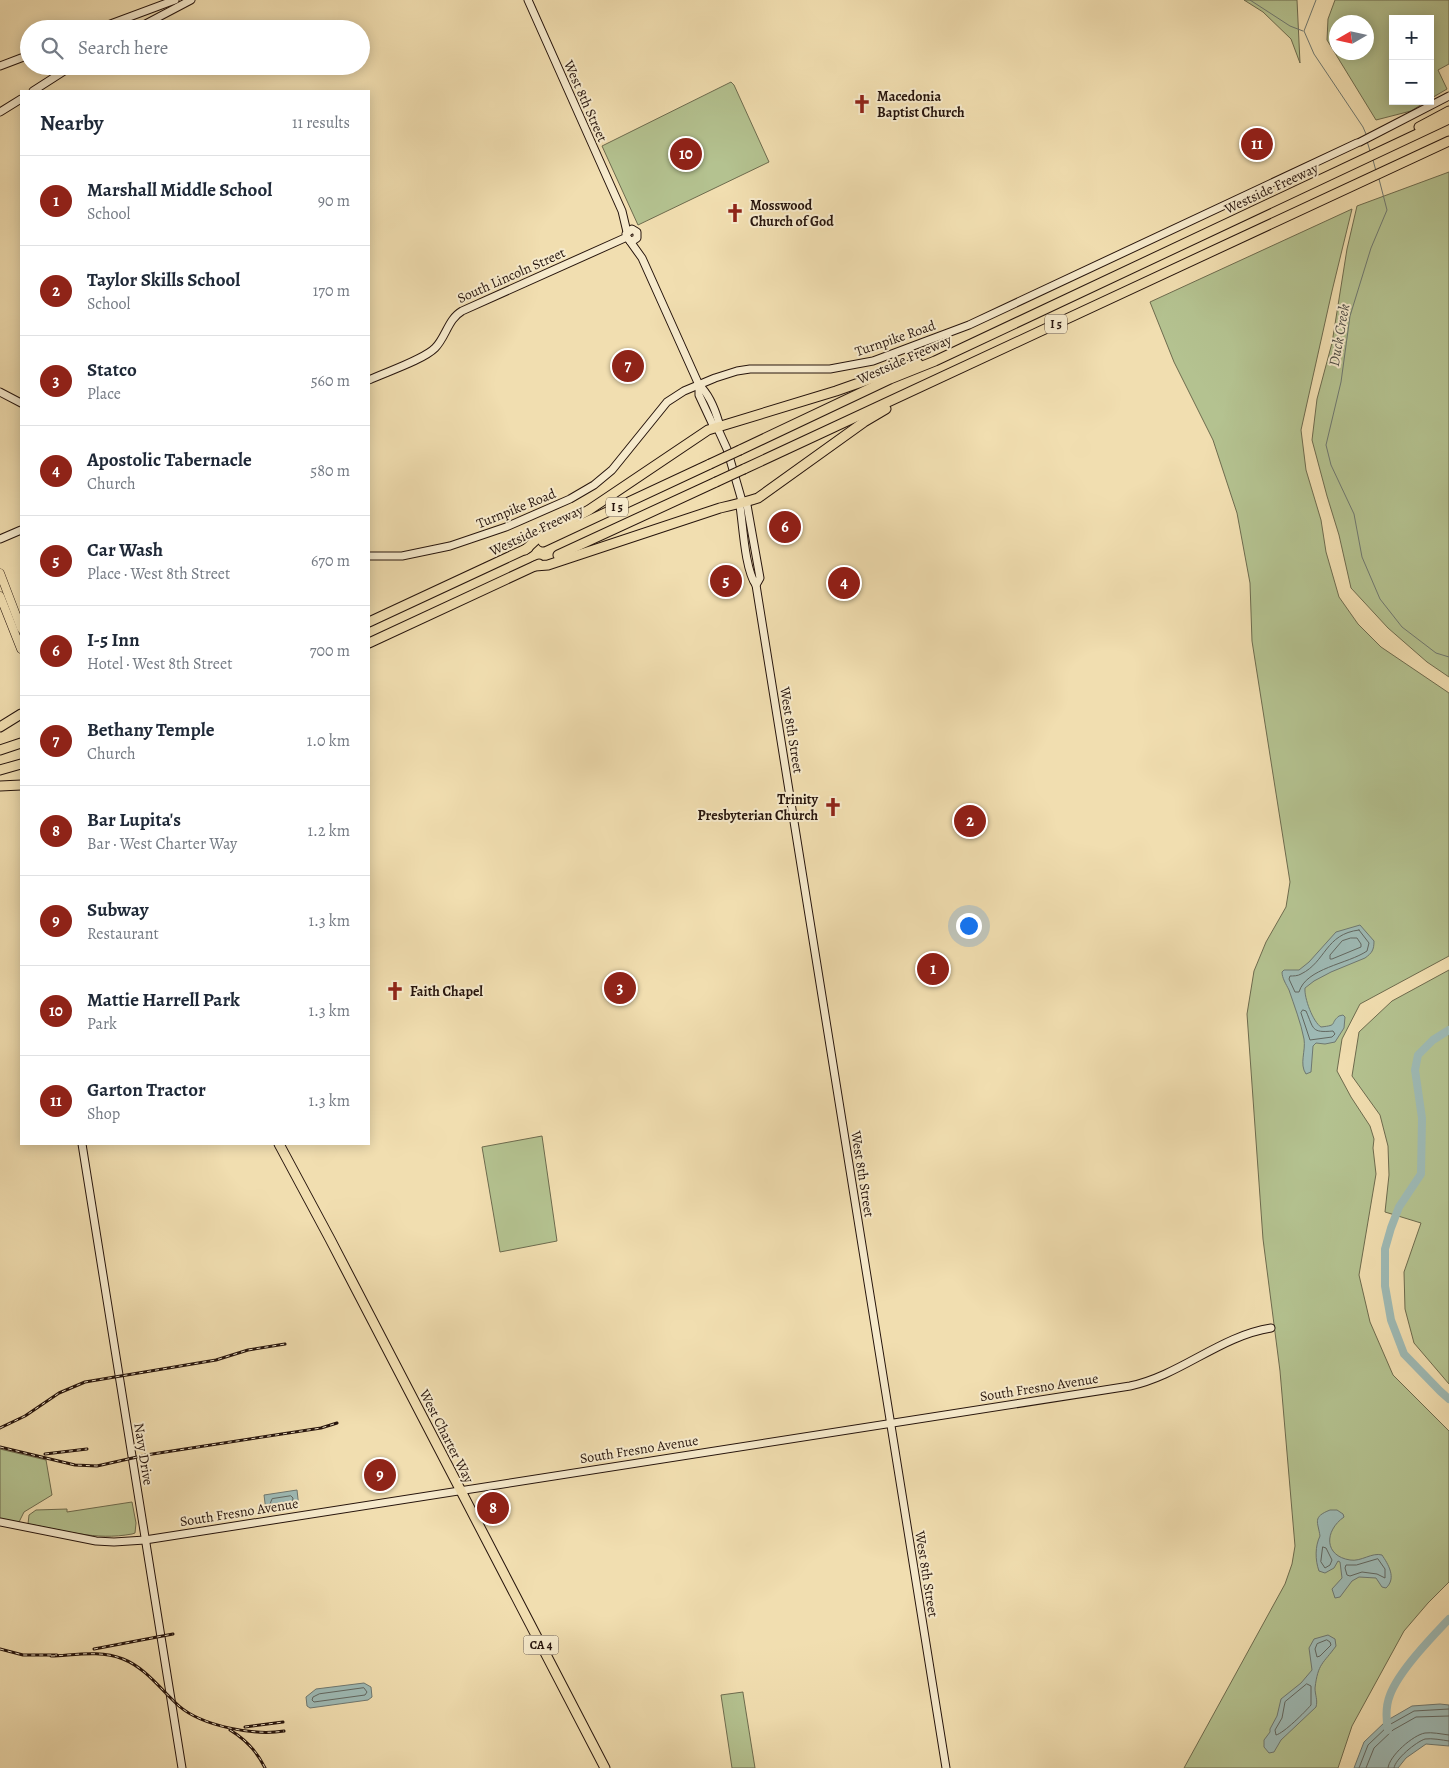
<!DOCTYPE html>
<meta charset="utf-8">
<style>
:root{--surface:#fff;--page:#f6f6f7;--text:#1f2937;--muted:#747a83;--line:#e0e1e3;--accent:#8f2418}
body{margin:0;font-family:Alegreya,serif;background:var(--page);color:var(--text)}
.controls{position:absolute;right:15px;top:15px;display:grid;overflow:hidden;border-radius:0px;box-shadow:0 2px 12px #0003}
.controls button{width:45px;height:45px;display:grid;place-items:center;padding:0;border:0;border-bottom:1px solid var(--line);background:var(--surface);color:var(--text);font:25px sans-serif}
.compass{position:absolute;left:1329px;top:15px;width:45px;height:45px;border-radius:50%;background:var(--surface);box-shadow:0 2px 12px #0003;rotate:261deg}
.you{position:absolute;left:968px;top:925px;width:18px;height:18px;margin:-12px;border:4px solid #fff;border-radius:50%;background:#1a73e8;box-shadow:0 0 0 8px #1a73e833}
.badge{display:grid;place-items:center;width:32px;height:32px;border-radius:50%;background:var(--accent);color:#fff;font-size:16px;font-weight:700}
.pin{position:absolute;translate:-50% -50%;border:2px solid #fff;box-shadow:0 1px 5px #0006}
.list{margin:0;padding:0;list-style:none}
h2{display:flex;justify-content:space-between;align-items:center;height:65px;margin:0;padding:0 20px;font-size:21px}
h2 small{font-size:16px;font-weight:400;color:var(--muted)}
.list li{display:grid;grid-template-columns:32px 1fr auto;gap:15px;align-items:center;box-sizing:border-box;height:90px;padding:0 20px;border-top:1px solid var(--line)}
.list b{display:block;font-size:19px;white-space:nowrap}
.list p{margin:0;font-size:16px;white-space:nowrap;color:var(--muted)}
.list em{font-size:16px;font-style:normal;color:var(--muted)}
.icon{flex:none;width:28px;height:28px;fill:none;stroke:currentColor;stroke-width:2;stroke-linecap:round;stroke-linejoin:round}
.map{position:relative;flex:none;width:1449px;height:1768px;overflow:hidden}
.search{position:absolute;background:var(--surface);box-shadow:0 2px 12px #0003;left:20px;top:20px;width:350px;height:55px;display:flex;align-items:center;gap:12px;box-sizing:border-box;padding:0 18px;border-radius:28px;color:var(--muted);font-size:19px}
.panel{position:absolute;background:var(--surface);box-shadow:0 2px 12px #0003;left:20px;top:90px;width:350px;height:1055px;border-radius:0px}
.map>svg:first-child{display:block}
</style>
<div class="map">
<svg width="1449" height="1768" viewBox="0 0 1449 1768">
<rect width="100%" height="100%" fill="#f1deb0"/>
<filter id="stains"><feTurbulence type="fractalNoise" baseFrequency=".004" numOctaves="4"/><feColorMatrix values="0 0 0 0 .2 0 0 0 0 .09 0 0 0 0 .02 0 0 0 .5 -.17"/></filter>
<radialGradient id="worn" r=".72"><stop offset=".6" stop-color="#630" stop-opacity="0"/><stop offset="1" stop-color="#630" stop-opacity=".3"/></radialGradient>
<g fill="#b4c290" stroke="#6d6b4e" fill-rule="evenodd">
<polygon points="1244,0 1297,0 1300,63 1291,39 1263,12"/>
<path d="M1335,0h114v64l-11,6 9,19 -17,10v-80h-37v82h34l-16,10 -35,9 -49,-80 1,-21zM1336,22h30v30h-30z"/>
<polygon points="731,82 734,85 769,162 638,225 602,146"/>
<polygon points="1449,172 1449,677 1427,662 1388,628 1351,588 1339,535 1327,496 1312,440 1317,399 1332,343 1347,249 1357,206"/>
<polygon points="1352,209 1332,291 1301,430 1306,470 1321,520 1326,552 1339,597 1358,624 1381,647 1449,693 1449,956 1360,1004 1342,1039 1337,1071 1351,1097 1370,1126 1374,1139 1373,1148 1376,1174 1359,1275 1370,1322 1393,1375 1449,1431 1449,1582 1428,1603 1404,1631 1352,1726 1338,1768 1184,1768 1285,1584 1292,1564 1295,1546 1280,1371 1263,1239 1247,1014 1254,971 1266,942 1286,907 1290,882 1252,641 1250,583 1237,513 1213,440 1174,362 1150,302"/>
<polygon points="1449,970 1449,1384 1414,1343 1405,1309 1404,1272 1421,1223 1385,1212 1389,1175 1388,1146 1380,1115 1352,1076 1359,1032 1392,1001"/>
<polygon points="542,1136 557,1241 500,1252 482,1147"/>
<polygon points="0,1449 46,1460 52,1495 24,1512 19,1522 0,1519"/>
<path d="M132,1502l4,21 -1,10 -3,1c-37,7 -68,-4 -104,-10l1,-9 7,-5 31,-1v3z"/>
<polygon points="743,1692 743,1693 755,1768 732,1768 721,1695"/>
</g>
<g fill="#9ebab5" stroke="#6e7871">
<path d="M1360,925l14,16c0,9 -2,12 -9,17l-34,14 -17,9 -9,7c-1,10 8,34 16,39 18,-2 8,-3 18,-11l4,-1 2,2 -1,11 -9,14 -10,2 -9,-1 -3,3 -2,26 -5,2c-7,-10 0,-23 -2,-35 -3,-16 -10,-34 -15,-49 -3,-6 -7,-12 -7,-18l2,-2h15l10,-8 27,-30z"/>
<polygon points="297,1490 299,1508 266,1511 264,1495"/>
<path d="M1330,1510h7l6,4 1,3c-20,14 -20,39 6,43 11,2 22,-8 32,-5 6,9 15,23 4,33l-4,-1 -6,-9 -17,-1 -7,4 -12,16 -5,1 -3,-9 10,-11 -2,-16 -2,-1 -4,7 -9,5 -6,-2c-4,-11 -4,-25 1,-35 -2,-14 -8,-19 10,-26z"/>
<path d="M1328,1635l7,4 1,7c-13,18 -18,17 -21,42 0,7 3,12 1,19l-35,33 -7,12 -5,1 -5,-6v-7l6,-8v-3l7,-13 4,-17 20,-16 11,-13 -3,-22 5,-9z"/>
<polygon points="364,1683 371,1687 372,1697 368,1700 310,1708 307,1706 306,1697 316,1689"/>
<polygon points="1440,1704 1449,1705 1449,1746 1426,1744 1406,1758 1398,1768 1354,1768 1364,1742 1386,1721 1412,1706"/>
</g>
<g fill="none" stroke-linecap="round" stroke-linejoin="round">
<g stroke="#626760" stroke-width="1">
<path d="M1359,930l10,13 -2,8c-19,13 -61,17 -68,41h-4l-6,-13 1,-3c3,0 8,0 11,-2 25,-12 24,-40 58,-44z"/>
<polygon points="1351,938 1357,938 1361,944 1361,947 1332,959 1330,959 1330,955 1342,941"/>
<path d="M1303,1010l3,1c8,18 5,22 27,20l2,3 -3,3 -22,3 -9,-27z"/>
<polygon points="291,1496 293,1498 292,1504 273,1506 270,1504 272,1499"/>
<polygon points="1323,1547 1326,1548 1332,1560 1330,1565 1325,1568 1321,1562"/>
<polygon points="1378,1559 1385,1569 1385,1578 1377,1574 1362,1572 1350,1576 1347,1575 1345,1568 1346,1565 1356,1565"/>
<polygon points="1327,1640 1330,1642 1331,1645 1320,1656 1317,1657 1315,1649 1317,1644"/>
<path d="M1307,1684l4,2v19c-6,7 -27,28 -35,30l-1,-5 7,-12 3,-16z"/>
<polygon points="364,1688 367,1692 365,1695 314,1702 312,1700 313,1697 319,1694"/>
<polyline points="1359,1768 1368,1745 1389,1725 1414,1711 1449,1709"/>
<polyline points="1366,1768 1374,1748 1393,1730 1416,1717 1449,1716"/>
<path d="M1388,1768c1,-12 25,-33 37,-35 7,-1 16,1 24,2"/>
<path d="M1394,1768c1,-9 22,-26 31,-29 7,-1 17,1 24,2"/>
</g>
<g stroke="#6e7871" stroke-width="1">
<polyline points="1250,0 1290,26 1303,31"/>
<polyline points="1316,0 1304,31 1314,54 1363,127 1366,134"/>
<polyline points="1367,141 1370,151"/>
<polyline points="1373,160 1376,171"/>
<polyline points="1379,179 1387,210 1371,248 1350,316 1341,382 1326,445 1331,465 1354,514 1362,557 1380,599 1402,627 1436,653 1449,657"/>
</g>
<g stroke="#9ebab5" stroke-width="8">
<polyline points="1449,1030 1433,1040 1418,1055 1415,1070 1422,1118 1421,1174 1399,1207 1391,1228 1385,1249 1385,1286 1391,1320 1404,1354 1440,1391 1449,1399"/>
<path d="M1388,1730c-2,-11 -2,-25 2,-35 9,-24 41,-57 59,-76"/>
</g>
<g stroke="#26140c" stroke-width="9">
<g id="secondary">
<polyline points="528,0 622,211 627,232"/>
<polyline points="97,29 175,0"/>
<polyline points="136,29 191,0"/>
<polyline points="0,66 29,55"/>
<polyline points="33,91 72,66"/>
<polyline points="0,112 21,99"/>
<polyline points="1360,142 1449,96"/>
<polyline points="626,234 632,229 637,232 637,238 634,240 630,241"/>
<path d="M627,237l15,21 57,127c10,9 16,24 20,38l-2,4"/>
<path d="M369,380c17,-8 54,-20 66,-32 11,-11 13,-29 27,-37l165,-74"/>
<path d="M699,385v10l14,30 4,2 10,22 15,52 -2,5c3,20 5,64 16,79l190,1183"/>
<polyline points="0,392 21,403"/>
<polyline points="742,501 747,505 760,578 756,585"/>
<polyline points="0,539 21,530"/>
<polyline points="369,556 402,556 450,546 506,527 570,499 594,485 612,470 667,402 684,391 715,378 737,371 750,369 830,369 873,361 969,325 1357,143"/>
<polyline points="82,1144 182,1768"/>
<path d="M0,1522l96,19 18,1 31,-2 985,-154c51,-11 90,-50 141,-58"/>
</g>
</g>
<g stroke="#26140c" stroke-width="9">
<g id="primary">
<polyline points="0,573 21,628"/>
<polyline points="0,596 21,649"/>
</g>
</g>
<g stroke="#26140c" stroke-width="11">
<g id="highway">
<polyline points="1419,127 1449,111"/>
<polyline points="740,450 890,379 935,361 1449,119"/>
<polyline points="744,469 1449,141"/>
<polyline points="543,542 710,464"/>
<polyline points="525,550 538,538 589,510 708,430 836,391 910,365 918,363"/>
<polyline points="558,555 716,482"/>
<path d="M535,566l13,-1 172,-57c13,-3 26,-6 38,-10l106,-76 22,-13"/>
<polyline points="369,622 528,548"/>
<polyline points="369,643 539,564"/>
<polyline points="0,727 21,714"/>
<polyline points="0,750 21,743"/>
<polyline points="0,770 21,764"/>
<polyline points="0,786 21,785"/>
<polyline points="279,1144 330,1239 605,1768"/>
</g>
</g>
<use href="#secondary" stroke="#f6eacc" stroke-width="7"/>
<use href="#primary" stroke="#f1deb0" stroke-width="8"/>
<use href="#highway" stroke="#f1deb0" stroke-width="9"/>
<g stroke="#26140c" stroke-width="3">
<g id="rail">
<polyline points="0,1428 25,1416 59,1393 85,1382 216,1360 248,1350 285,1344"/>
<polyline points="0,1447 75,1465 97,1466 146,1455 321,1428 337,1423"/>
<polyline points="45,1454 87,1449"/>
<polyline points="0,1649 23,1655 57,1655"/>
<polyline points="94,1649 173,1634"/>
<path d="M51,1656c25,-1 49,-6 72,3 23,9 38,31 56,47 23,20 75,30 105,25"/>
<polyline points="245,1727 283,1722"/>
<path d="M230,1730c15,9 27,21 35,38"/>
</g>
</g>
<use href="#rail" stroke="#f6eacc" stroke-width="1" stroke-dasharray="4" stroke-linecap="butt"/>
<g stroke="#26140c" stroke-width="11" stroke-linecap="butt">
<g id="highway-bridge">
<polyline points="710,464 740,450"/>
<polyline points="716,482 744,469"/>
</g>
</g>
<use href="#highway-bridge" stroke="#f1deb0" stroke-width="9"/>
</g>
<defs>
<g id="church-bare" transform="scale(1.5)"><path d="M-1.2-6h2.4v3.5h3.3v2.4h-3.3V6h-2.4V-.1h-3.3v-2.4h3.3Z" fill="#8f2418" stroke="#f6eacc" stroke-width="2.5" paint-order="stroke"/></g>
</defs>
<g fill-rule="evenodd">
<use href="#church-bare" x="862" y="104"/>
<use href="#church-bare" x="735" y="213"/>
<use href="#church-bare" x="833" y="807"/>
<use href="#church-bare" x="395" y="991"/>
</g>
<g text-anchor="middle" stroke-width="4" stroke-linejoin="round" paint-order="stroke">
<g fill="#f6eacc" stroke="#645446" stroke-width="1">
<rect x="1045" y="314.5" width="22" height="19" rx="4"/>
<rect x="606" y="497.5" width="22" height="19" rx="4"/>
<rect x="523.5" y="1635.5" width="35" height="19" rx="4"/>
</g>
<g font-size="12" font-weight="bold" fill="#26140c">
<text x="1056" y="328">I 5</text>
<text x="617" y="511">I 5</text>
<text x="541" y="1649">CA 4</text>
</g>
<g font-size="14" font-weight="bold" fill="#26140c" stroke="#f6eacc" text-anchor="start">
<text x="877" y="101">Macedonia<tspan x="877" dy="16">Baptist Church</tspan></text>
<text x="750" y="210">Mosswood<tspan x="750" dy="16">Church of God</tspan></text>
<text x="818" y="804" text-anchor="end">Trinity<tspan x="818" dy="16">Presbyterian Church</tspan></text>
<text x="410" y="996">Faith Chapel</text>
</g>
<g font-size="14" fill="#26140c" stroke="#f6eacc">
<text transform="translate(586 101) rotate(66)" y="5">West 8th Street</text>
<text transform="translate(1271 188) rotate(-25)" y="5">Westside Freeway</text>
<text transform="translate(511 275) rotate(-24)" y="5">South Lincoln Street</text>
<text transform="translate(895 338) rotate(-19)" y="5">Turnpike Road</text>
<text transform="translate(904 359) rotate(-24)" y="5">Westside Freeway</text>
<text transform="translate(516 508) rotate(-22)" y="5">Turnpike Road</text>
<text transform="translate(536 530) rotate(-25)" y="5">Westside Freeway</text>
<text transform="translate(792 730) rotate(81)" y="5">West 8th Street</text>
<text transform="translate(863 1174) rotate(81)" y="5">West 8th Street</text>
<text transform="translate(1039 1387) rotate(-9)" y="5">South Fresno Avenue</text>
<text transform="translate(447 1436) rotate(63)" y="5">West Charter Way</text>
<text transform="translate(639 1449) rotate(-9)" y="5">South Fresno Avenue</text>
<text transform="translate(144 1454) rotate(81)" y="5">Navy Drive</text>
<text transform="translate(239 1512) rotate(-9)" y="5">South Fresno Avenue</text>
<text transform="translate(927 1574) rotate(81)" y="5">West 8th Street</text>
</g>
<g font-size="15" font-style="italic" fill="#504e47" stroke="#f6eacc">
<text transform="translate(1339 335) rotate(-80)" y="5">Duck Creek</text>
</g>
</g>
<rect width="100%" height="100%" filter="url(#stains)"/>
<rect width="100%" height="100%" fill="url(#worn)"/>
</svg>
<div class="controls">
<button>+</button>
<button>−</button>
</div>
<svg class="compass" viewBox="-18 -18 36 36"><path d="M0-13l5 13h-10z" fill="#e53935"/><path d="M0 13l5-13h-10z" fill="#747a83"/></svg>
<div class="you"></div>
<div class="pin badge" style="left:933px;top:969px">1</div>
<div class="pin badge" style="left:970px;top:821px">2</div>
<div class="pin badge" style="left:620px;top:988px">3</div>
<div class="pin badge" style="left:844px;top:583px">4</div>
<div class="pin badge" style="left:726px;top:581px">5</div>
<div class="pin badge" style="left:785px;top:527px">6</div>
<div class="pin badge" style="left:628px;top:366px">7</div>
<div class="pin badge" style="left:493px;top:1508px">8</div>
<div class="pin badge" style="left:380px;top:1475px">9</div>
<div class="pin badge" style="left:686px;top:154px">10</div>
<div class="pin badge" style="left:1257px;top:144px">11</div>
<div class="search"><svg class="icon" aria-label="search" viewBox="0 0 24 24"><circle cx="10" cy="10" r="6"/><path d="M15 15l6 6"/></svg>Search here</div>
<section class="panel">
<h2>Nearby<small>11 results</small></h2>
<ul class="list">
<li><span class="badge">1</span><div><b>Marshall Middle School</b><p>School</p></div><em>90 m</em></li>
<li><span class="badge">2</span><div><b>Taylor Skills School</b><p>School</p></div><em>170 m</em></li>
<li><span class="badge">3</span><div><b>Statco</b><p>Place</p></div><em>560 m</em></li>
<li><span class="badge">4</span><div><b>Apostolic Tabernacle</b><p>Church</p></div><em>580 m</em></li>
<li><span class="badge">5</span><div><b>Car Wash</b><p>Place · West 8th Street</p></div><em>670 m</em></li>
<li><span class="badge">6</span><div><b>I-5 Inn</b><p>Hotel · West 8th Street</p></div><em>700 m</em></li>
<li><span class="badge">7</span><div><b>Bethany Temple</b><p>Church</p></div><em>1.0 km</em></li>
<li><span class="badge">8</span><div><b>Bar Lupita's</b><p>Bar · West Charter Way</p></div><em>1.2 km</em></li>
<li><span class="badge">9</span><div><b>Subway</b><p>Restaurant</p></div><em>1.3 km</em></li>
<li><span class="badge">10</span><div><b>Mattie Harrell Park</b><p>Park</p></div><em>1.3 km</em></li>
<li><span class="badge">11</span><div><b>Garton Tractor</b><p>Shop</p></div><em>1.3 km</em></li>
</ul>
</section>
</div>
